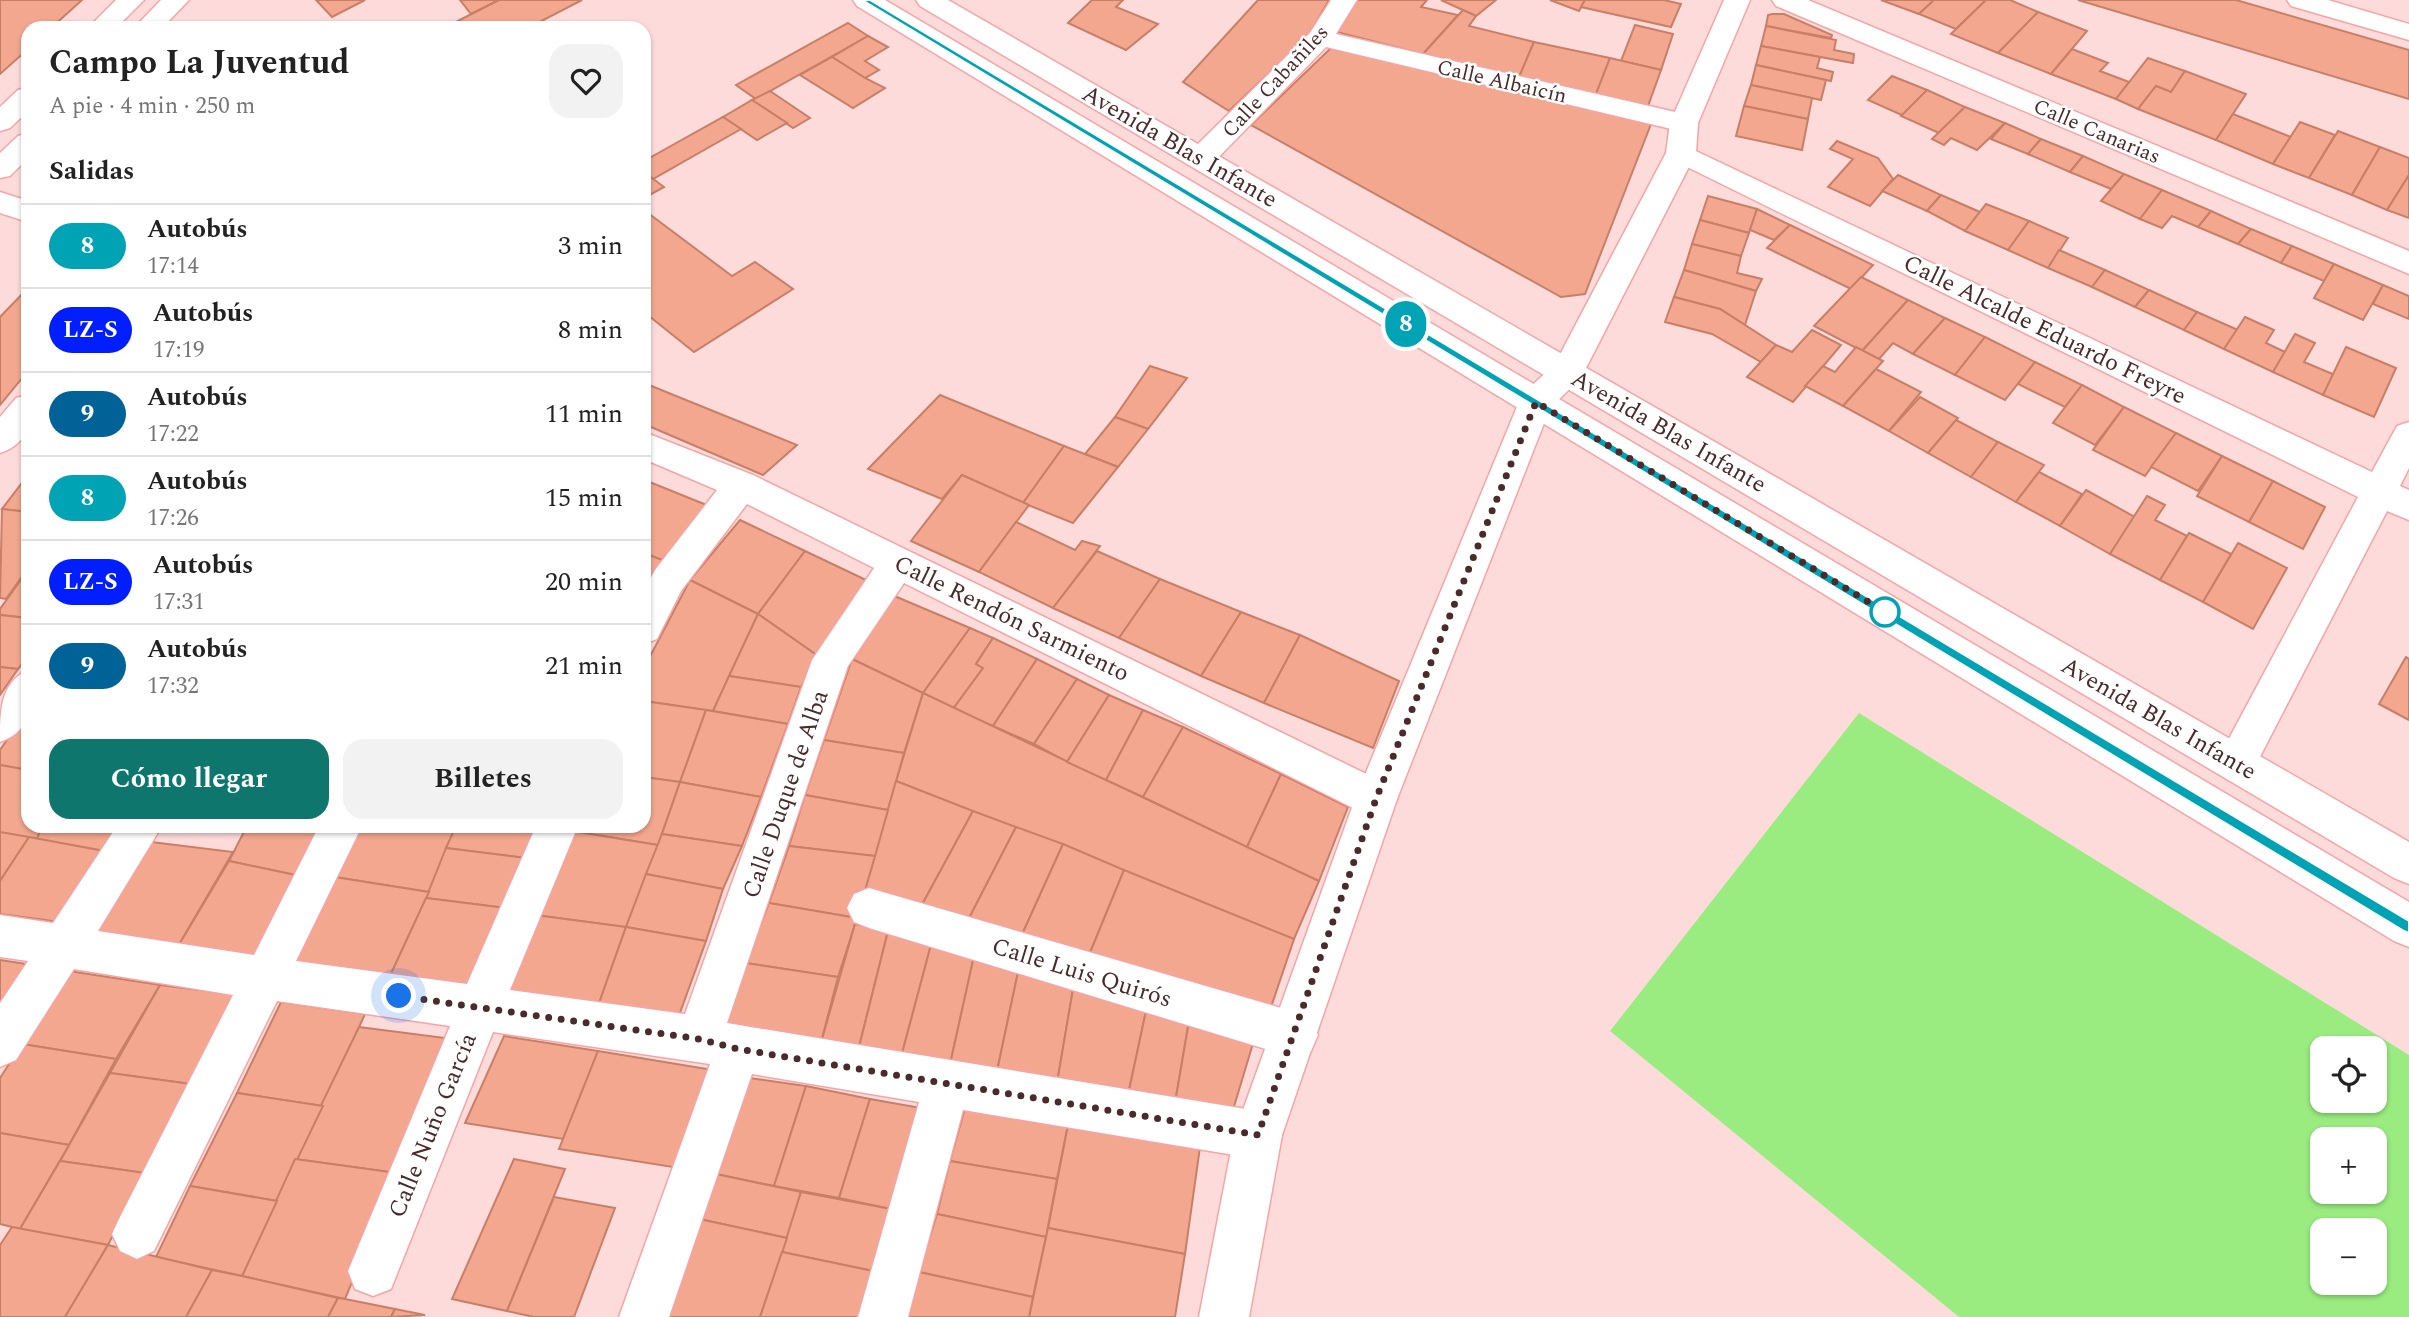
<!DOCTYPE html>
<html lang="es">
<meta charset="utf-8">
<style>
body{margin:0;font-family:Spectral,serif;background:#f2f2f2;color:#222;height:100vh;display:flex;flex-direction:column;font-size:26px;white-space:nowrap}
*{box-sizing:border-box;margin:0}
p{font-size:23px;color:#767676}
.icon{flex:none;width:38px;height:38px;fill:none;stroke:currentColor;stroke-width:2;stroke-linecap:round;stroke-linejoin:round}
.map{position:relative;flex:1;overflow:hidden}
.drawer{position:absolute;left:21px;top:21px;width:630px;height:812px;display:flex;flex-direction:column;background:#fff;border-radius:21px;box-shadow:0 2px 5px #0004}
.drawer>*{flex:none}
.badge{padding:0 14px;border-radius:23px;font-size:24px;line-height:46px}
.fabs{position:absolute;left:2310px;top:1036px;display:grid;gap:14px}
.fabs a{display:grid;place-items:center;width:77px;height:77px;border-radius:14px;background:#fff;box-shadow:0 2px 5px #0004;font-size:35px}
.you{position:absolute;width:35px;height:35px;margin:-18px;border:5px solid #fff;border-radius:50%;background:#1a73e8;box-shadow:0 0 0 10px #1a73e833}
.map>.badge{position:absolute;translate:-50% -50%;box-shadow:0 0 0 4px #fff}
h2{padding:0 28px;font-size:26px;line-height:63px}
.round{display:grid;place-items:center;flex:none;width:74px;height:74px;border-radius:21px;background:#f2f2f2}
.head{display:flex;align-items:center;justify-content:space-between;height:119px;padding:0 28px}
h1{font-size:33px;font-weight:700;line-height:52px}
.cta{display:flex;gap:14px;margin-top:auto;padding:14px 28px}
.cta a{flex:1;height:80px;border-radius:21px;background:#0f766e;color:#fff;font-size:28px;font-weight:700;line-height:80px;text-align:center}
.cta a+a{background:#f2f2f2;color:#222}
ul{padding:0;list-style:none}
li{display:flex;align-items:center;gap:21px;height:84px;padding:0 28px;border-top:2px solid #e0e0e0}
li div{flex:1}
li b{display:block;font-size:26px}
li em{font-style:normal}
li .badge{min-width:77px;font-weight:700;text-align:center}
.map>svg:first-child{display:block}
.green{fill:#9aec81;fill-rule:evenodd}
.building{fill:#f4a78f;stroke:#c87f67;stroke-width:2}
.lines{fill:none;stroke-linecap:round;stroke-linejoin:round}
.street-casing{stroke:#f6a4a5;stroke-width:3}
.secondary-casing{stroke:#f6a4a5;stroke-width:3}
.primary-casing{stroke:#f6a4a5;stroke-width:3}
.street{fill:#fff;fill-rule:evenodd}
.secondary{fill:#fff;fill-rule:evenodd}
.primary{fill:#fff;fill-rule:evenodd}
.line{fill:#00a3b4;stroke:#fff;stroke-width:2}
.walk{stroke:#4a2a2a;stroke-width:7;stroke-dasharray:0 12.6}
.stop-dot{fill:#fff;stroke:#00a3b4;stroke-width:3.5}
.labels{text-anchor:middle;stroke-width:5;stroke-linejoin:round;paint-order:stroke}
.far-street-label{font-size:21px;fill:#4a2a2a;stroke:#fff}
.street-label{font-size:24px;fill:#4a2a2a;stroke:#fff}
</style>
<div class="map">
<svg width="2409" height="1317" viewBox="0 0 2409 1317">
<rect width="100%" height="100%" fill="#fedbdb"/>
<!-- green -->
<path class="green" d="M1859,713L2409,1055V1317H1959L1610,1031ZM2322,1048H2375V1101H2322ZM2322,1139H2375V1192H2322ZM2322,1230H2375V1283H2322Z"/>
<!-- building -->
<g class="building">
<polygon points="0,0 82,0 51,28 28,28 28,49 0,74"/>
<polygon points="316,0 365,0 332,17"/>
<polygon points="460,0 499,0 471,14"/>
<polygon points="499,0 582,0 528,28 444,28"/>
<polygon points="1092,0 1123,0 1116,7 1158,24 1126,50 1068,23"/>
<polygon points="1258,0 1329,0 1309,35 1229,111 1183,82"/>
<polygon points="1353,0 1427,0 1421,7 1458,15 1423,54 1333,31"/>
<polygon points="1441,0 1496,0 1476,16"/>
<polygon points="1550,0 1585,0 1579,11"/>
<polygon points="1585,0 1664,0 1681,4 1671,27 1581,7"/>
<polygon points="1881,0 1934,0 1919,14"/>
<polygon points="1934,0 1986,0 1956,29 1919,14"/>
<polygon points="1986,0 2010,0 2038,12 1998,53 1951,34"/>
<polygon points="2078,0 2236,0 2409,50 2409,99"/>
<polygon points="1463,10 1476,16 1469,26 1534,42 1519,77 1423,54"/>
<polygon points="2038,12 2087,31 2051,74 1998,53"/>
<polygon points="1772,14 1784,14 1832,35 1831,38 1766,26 1768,15"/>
<polygon points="848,23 868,36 756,99 736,85"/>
<polygon points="1635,25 1673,34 1661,70 1621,61"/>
<polygon points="1766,26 1836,40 1834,50 1854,54 1853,63 1761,46"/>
<polygon points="868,36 888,47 865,61 879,70 865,78 832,57"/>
<polygon points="1534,42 1610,58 1596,94 1519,77"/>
<polygon points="1333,46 1651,124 1585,294 1561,297 1251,125"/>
<polygon points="1761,46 1820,57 1817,68 1833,72 1831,81 1756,65"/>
<polygon points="2072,49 2108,63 2100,71 2129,82 2116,99 2051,74"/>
<polygon points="832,57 865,78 885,88 853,108 800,75"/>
<polygon points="1610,58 1661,70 1648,106 1596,94"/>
<polygon points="2148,58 2185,71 2171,92 2156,86 2138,109 2116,99"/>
<polygon points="1756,65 1826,80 1821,100 1751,85"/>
<polygon points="2185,71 2246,94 2216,140 2138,109 2156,86 2171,92"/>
<polygon points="1892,76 1927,90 1904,116 1868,100"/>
<polygon points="1751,85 1812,98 1808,119 1744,106"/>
<polygon points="1927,90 1965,107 1939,133 1901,116"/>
<polygon points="770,91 810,118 793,128 752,100"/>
<polygon points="752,100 787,123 757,140 723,117"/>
<polygon points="1744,106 1808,119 1802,150 1736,136"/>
<polygon points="1965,107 2005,123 1977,150 1951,138 1944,145 1932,139"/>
<polygon points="2233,114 2291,137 2273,164 2216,140"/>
<polygon points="723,117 741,129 653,179 644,172 644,161"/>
<polygon points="2300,122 2335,135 2309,178 2273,164"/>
<polygon points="2005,123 2041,139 2028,154 1991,139"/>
<polygon points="2338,131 2380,147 2352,195 2309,178"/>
<polygon points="2041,139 2083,156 2070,172 2028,154"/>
<polygon points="1837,141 1878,158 1893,179 1870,206 1828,187 1853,159 1830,149"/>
<polygon points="2380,147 2409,158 2409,175 2387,210 2352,195"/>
<polygon points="2083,156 2124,174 2111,189 2070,172"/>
<polygon points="644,172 664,187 644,198"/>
<polygon points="2124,174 2162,190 2140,219 2101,201"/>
<polygon points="1898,175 1941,195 1927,211 1882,191"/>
<polygon points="2409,175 2409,218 2387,210"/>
<polygon points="2162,190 2211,211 2198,227 2172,216 2162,228 2140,219"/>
<polygon points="1941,195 1980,212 1965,231 1927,211"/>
<polygon points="1708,196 1757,209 1749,233 1700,220"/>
<polygon points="1986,204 2029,221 2008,250 1965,231"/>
<polygon points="1757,209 1790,225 1774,240 1750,230"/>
<polygon points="644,210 732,276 755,262 793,289 694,352 644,312"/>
<polygon points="2211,211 2251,229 2238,244 2198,227"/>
<polygon points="1700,220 1749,233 1741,256 1692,244"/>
<polygon points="2029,221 2068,238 2048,268 2008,250"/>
<polygon points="1790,225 1873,265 1851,289 1767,248"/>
<polygon points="2251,229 2292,246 2281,263 2238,244"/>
<polygon points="1692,244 1741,256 1737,273 1762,279 1756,291 1684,270"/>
<polygon points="2292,246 2334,264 2324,281 2281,263"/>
<polygon points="2059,250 2105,270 2092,287 2048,268"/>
<polygon points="2334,264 2383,285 2363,320 2314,298"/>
<polygon points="1684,270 1756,291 1745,325 1720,309 1674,297"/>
<polygon points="2105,270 2149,290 2135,307 2092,287"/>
<polygon points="1861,277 1908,300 1862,351 1814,326"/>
<polygon points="2383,285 2409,296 2409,319 2373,304"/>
<polygon points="28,288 28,371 0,405 0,317"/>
<polygon points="2149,290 2197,312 2184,330 2135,307"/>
<polygon points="1674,297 1720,309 1776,345 1761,362 1712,334 1665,322"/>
<polygon points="1908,300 1945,318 1913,354 1893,343 1879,359 1862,351"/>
<polygon points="2197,312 2238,330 2224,349 2184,330"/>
<polygon points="2245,317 2274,330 2266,343 2287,353 2273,372 2224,349"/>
<polygon points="1945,318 1985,337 1955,375 1913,354"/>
<polygon points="1812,330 1841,345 1793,402 1747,377 1776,345 1792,352"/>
<polygon points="2295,334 2315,343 2304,362 2335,375 2323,395 2273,372"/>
<polygon points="1985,337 2035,362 2005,400 1955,375"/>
<polygon points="1856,347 1883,361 1843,406 1805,386 1823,366 1835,372"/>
<polygon points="2346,347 2396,368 2374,417 2323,395"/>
<polygon points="2035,362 2082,385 2065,407 2018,384"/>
<polygon points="1150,366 1187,378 1148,429 1115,417"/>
<polygon points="1876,369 1921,392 1889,431 1843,406"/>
<polygon points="644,383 797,445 763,475 644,424"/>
<polygon points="2082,385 2124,407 2095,445 2053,423"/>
<polygon points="940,395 1064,446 1023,503 962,475 942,499 868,469"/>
<polygon points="1920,397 1958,418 1928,453 1889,431"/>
<polygon points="2124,407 2176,433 2145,476 2093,450"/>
<polygon points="1115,417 1148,429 1118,467 1085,454"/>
<polygon points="1956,420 1998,442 1971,477 1928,453"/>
<polygon points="2176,433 2222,456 2198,491 2151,467"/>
<polygon points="1998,442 2044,465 2016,502 1971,477"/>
<polygon points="1064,446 1118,467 1073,523 1023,503"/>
<polygon points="2222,456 2273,481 2249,522 2197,496"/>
<polygon points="2039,472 2082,494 2060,526 2016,502"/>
<polygon points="28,475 28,512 2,509"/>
<polygon points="962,475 1029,505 979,572 911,541"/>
<polygon points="647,481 709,506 662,560 644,553 644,484"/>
<polygon points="2273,481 2325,507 2303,549 2249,522"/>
<polygon points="2086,490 2135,517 2110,554 2060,526"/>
<polygon points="2147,496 2165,505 2155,520 2187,536 2160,580 2110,554"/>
<polygon points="2,509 28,512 28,568 6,599 0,598"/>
<polygon points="740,520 805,551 758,614 690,580"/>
<polygon points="1016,522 1075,550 1082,541 1100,546 1053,608 979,572"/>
<polygon points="2189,533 2231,554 2203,602 2160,580"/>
<polygon points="2238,543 2287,568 2253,629 2203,602"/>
<polygon points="805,551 866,580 818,656 758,614"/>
<polygon points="1097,551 1160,579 1119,638 1053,608"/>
<polygon points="644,553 662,560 644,599"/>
<polygon points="28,570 28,618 0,615 0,609"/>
<polygon points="1160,579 1241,612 1201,676 1119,638"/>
<polygon points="690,580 758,614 713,711 644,701 644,668"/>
<polygon points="892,595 970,628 923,693 852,659"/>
<polygon points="1241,612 1300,635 1264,703 1201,676"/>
<polygon points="758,614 818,656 801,687 729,676"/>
<polygon points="0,615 28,618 28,657 18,669 0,667"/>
<polygon points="970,628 993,638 976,664 983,668 953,709 923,693"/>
<polygon points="1300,635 1399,681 1373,748 1264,703"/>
<polygon points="993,638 1037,659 993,726 953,709 983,668 976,664"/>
<polygon points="2406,657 2409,659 2409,720 2379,704"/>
<polygon points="852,659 923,693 904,753 824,740"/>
<polygon points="1037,659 1077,679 1034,744 993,726"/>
<polygon points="0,667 18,669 0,695"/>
<polygon points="729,676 801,687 788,724 713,711"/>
<polygon points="1077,679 1109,695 1067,762 1034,744"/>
<polygon points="923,693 1319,881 1294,939 896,781"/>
<polygon points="1109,695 1143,710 1106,780 1067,762"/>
<polygon points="644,701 706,710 680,782 644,777"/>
<polygon points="28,710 28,770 0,765 0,750"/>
<polygon points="706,710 788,724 761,797 680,782"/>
<polygon points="1143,710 1183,727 1143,797 1106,780"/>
<polygon points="1183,727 1281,774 1247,847 1143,797"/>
<polygon points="824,740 904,753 888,810 805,795"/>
<polygon points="0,765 28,770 28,826 42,826 37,839 0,833"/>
<polygon points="1281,774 1348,807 1319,881 1247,847"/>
<polygon points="644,777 680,782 658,845 572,831 574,826 644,826"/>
<polygon points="896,781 973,811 918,912 863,897"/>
<polygon points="680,782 761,797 742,846 662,834"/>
<polygon points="805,795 888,810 875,856 789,846"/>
<polygon points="973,811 1016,827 965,926 918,912"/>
<polygon points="42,826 123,826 104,851 37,839"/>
<polygon points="247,826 324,826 300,876 229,861"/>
<polygon points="346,826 456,826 429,892 322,875"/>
<polygon points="456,826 540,826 526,858 446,848"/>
<polygon points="1016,827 1063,844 1020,939 965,926"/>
<polygon points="572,831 658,845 626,927 535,915"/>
<polygon points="0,832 29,837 0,881"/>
<polygon points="662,834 742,846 723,889 646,874"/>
<polygon points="29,837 104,851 60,922 0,914 0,881"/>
<polygon points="143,841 233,852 177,948 85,934"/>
<polygon points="1063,844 1124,870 1087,960 1020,939"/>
<polygon points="789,846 875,856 857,918 769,903"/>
<polygon points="446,848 526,858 506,908 426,898"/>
<polygon points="229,861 300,876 260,959 177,948"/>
<polygon points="1124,870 1294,939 1269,1013 1087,960"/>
<polygon points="646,874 723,889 706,941 626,927"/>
<polygon points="322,875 429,892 390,976 277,962"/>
<polygon points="426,898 506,908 474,988 390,976"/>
<polygon points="769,903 857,918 838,977 746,963"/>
<polygon points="535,915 626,927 598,1006 504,991"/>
<polygon points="855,924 888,931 858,1051 820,1046"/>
<polygon points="626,927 706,941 677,1021 598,1006"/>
<polygon points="888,931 932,941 900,1061 858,1051"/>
<polygon points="932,941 974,956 949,1069 900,1061"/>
<polygon points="974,956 1018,972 996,1076 949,1069"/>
<polygon points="0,960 33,965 0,1014"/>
<polygon points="746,963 838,977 820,1046 721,1029"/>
<polygon points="69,971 160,985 116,1059 22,1044"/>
<polygon points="1018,972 1073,989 1057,1083 996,1076"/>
<polygon points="160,985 239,995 191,1084 110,1073"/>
<polygon points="1073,989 1146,1011 1128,1095 1057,1083"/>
<polygon points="281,1002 365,1014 323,1106 237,1093"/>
<polygon points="1146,1011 1189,1021 1175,1103 1128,1095"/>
<polygon points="1189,1021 1254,1040 1233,1110 1175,1103"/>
<polygon points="359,1027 453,1039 397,1173 295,1159"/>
<polygon points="504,1036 598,1051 563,1139 465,1123"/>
<polygon points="22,1044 116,1059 69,1145 0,1133 0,1078"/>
<polygon points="598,1051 713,1070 679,1168 559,1149"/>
<polygon points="110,1073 191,1084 145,1173 60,1161"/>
<polygon points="749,1078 806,1086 774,1186 716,1174"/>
<polygon points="806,1086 870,1099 839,1198 774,1186"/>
<polygon points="237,1093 323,1106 277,1201 190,1186"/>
<polygon points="870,1099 921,1108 891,1209 839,1198"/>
<polygon points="965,1108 1068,1125 1057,1179 950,1161"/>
<polygon points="1068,1125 1200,1147 1185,1254 1048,1228"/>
<polygon points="0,1133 69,1145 20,1229 0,1224"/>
<polygon points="295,1159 397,1173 345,1299 242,1276"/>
<polygon points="514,1159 565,1169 507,1311 452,1299"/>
<polygon points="60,1161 145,1173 108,1245 20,1229"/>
<polygon points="950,1161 1057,1179 1046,1237 937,1214"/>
<polygon points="716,1174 801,1192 787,1238 699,1219"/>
<polygon points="190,1186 277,1201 242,1276 156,1257"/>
<polygon points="801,1192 891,1209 873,1271 782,1252"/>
<polygon points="554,1197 615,1208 574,1317 534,1317 507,1311"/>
<polygon points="937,1214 1046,1237 1033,1297 919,1272"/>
<polygon points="699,1219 787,1238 760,1317 663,1317"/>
<polygon points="12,1227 108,1245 65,1317 0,1317 0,1245"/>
<polygon points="1048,1228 1185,1254 1175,1317 1029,1317"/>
<polygon points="108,1245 212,1270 186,1317 65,1317"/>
<polygon points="782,1252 873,1271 859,1317 760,1317"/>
<polygon points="212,1270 242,1276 338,1298 328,1317 186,1317"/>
<polygon points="919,1272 1033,1297 1029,1317 905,1317"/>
<polygon points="338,1298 345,1299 395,1309 391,1317 328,1317"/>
<polygon points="395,1309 425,1315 391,1317"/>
</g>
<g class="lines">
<defs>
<g id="street">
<polygon points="1331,0 1357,0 1336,34 1684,114 1694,117 1698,123 1694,129 1684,132 1326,47 1211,165 1201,167 1191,165 1186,158 1191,151 1310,33"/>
<polygon points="1772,0 1808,0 2409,251 2409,274 1776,6"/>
<polygon points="1681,144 2372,472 2397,426 2409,422 2409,468 2400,486 2409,490 2409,520 2387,511 2250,776 2236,781 2222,776 2216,763 2358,497 1671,159 1666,153 1671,147"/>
<polygon points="0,192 28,201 28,222 0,213"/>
<path d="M28,395C28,422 31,443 0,453V417L16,398Z"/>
<polygon points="644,432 753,475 1391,786 1397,799 1391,812 1376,817 1361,812 904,583 848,666 727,1023 1258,1111 1275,1118 1282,1135 1275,1152 1258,1159 963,1110 908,1317 858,1317 919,1102 752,1074 669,1317 619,1317 710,1064 493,1032 391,1289 373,1296 355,1289 348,1271 450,1026 277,1001 154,1251 137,1259 120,1251 112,1234 120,1217 233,995 74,969 16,1060 0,1067 0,1003 28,961 0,957 0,915 53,923 117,826 162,826 98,931 254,955 319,826 362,826 296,961 467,984 536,826 578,826 510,990 685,1014 812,660 874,568 747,504 681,591 657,639 644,644 644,591 655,570 717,490 644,459"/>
<path d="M28,670C28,702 35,730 0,742C0,711 0,683 28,670Z"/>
<polygon points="869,888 1295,1012 1311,1019 1318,1035 1311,1051 1295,1058 869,928 854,922 847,908 854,894"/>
</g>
<g id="secondary">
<polygon points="116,0 144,0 116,28 88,28"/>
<polygon points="161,0 189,0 162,28 134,28"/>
<polygon points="1724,0 1750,0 1698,123 1696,153 1584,372 1579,380 1550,408 1397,799 1282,1135 1249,1317 1199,1317 1234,1135 1355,799 1519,402 1524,393 1555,364 1666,153 1670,123"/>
<polygon points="2287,0 2328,0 2409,24 2409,40 2291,6"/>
<polygon points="28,87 28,111 10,128 0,131 0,107 18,90"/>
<polygon points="28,133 28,158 10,176 0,178 0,153 18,136"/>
</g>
<g id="primary">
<polygon points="853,0 885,0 2409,902 2409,947 2394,941 857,6"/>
<polygon points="916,0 948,0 2409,842 2409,884 2394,878 920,6"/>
</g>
</defs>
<!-- street casing -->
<use href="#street" class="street-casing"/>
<!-- secondary casing -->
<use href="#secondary" class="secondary-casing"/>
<!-- primary casing -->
<use href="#primary" class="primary-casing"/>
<!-- street -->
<use href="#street" class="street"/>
<!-- secondary -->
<use href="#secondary" class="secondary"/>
<!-- primary -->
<use href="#primary" class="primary"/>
</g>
<!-- line -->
<polygon class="line" points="862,0 870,0 2409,921 2409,933 2404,931"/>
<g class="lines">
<!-- walk -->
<polyline class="walk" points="399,996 699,1039 738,1049 1258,1135 1376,799 1536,402 1890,615 1885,612"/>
</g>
<!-- markers -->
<circle class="stop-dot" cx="1885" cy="612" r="14"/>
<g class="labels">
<!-- far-street labels -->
<g class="far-street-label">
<text transform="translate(1275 81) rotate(-47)" y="7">Calle Cabañiles</text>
<text transform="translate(1502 81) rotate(13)" y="7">Calle Albaicín</text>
<text transform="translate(2097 131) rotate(23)" y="7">Calle Canarias</text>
</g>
<!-- street labels -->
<g class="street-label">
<text transform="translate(1180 146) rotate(30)" y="8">Avenida Blas Infante</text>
<text transform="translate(2045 329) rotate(26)" y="8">Calle Alcalde Eduardo Freyre</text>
<text transform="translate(1669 431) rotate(30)" y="8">Avenida Blas Infante</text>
<text transform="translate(1012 618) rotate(26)" y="8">Calle Rendón Sarmiento</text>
<text transform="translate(2159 718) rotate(30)" y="8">Avenida Blas Infante</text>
<text transform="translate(785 794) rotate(-71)" y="8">Calle Duque de Alba</text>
<text transform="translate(1082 972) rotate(17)" y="8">Calle Luis Quirós</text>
<text transform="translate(432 1125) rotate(-68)" y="8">Calle Nuño García</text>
</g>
</g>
</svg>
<div class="fabs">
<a><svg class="icon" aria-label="locate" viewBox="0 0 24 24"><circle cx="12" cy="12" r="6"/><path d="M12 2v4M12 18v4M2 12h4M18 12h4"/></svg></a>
<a>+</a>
<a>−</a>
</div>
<div class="you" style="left:399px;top:996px"></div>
<b class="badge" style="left:1406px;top:324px;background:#00a3b4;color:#fff">8</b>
<section class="drawer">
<div class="head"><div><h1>Campo La Juventud</h1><p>A pie · 4 min · 250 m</p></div><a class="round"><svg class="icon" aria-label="heart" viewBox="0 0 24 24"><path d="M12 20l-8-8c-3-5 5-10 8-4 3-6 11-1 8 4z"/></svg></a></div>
<h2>Salidas</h2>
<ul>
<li><span class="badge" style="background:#00a3b4;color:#fff">8</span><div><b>Autobús</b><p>17:14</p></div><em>3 min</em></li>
<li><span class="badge" style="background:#001eff;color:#fff">LZ-S</span><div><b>Autobús</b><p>17:19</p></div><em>8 min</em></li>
<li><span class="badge" style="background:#006297;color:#fff">9</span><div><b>Autobús</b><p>17:22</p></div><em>11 min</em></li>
<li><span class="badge" style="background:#00a3b4;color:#fff">8</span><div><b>Autobús</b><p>17:26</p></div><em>15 min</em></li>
<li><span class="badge" style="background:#001eff;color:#fff">LZ-S</span><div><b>Autobús</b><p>17:31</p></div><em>20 min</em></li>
<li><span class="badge" style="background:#006297;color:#fff">9</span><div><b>Autobús</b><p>17:32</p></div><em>21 min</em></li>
</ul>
<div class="cta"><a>Cómo llegar</a><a>Billetes</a></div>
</section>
</div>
